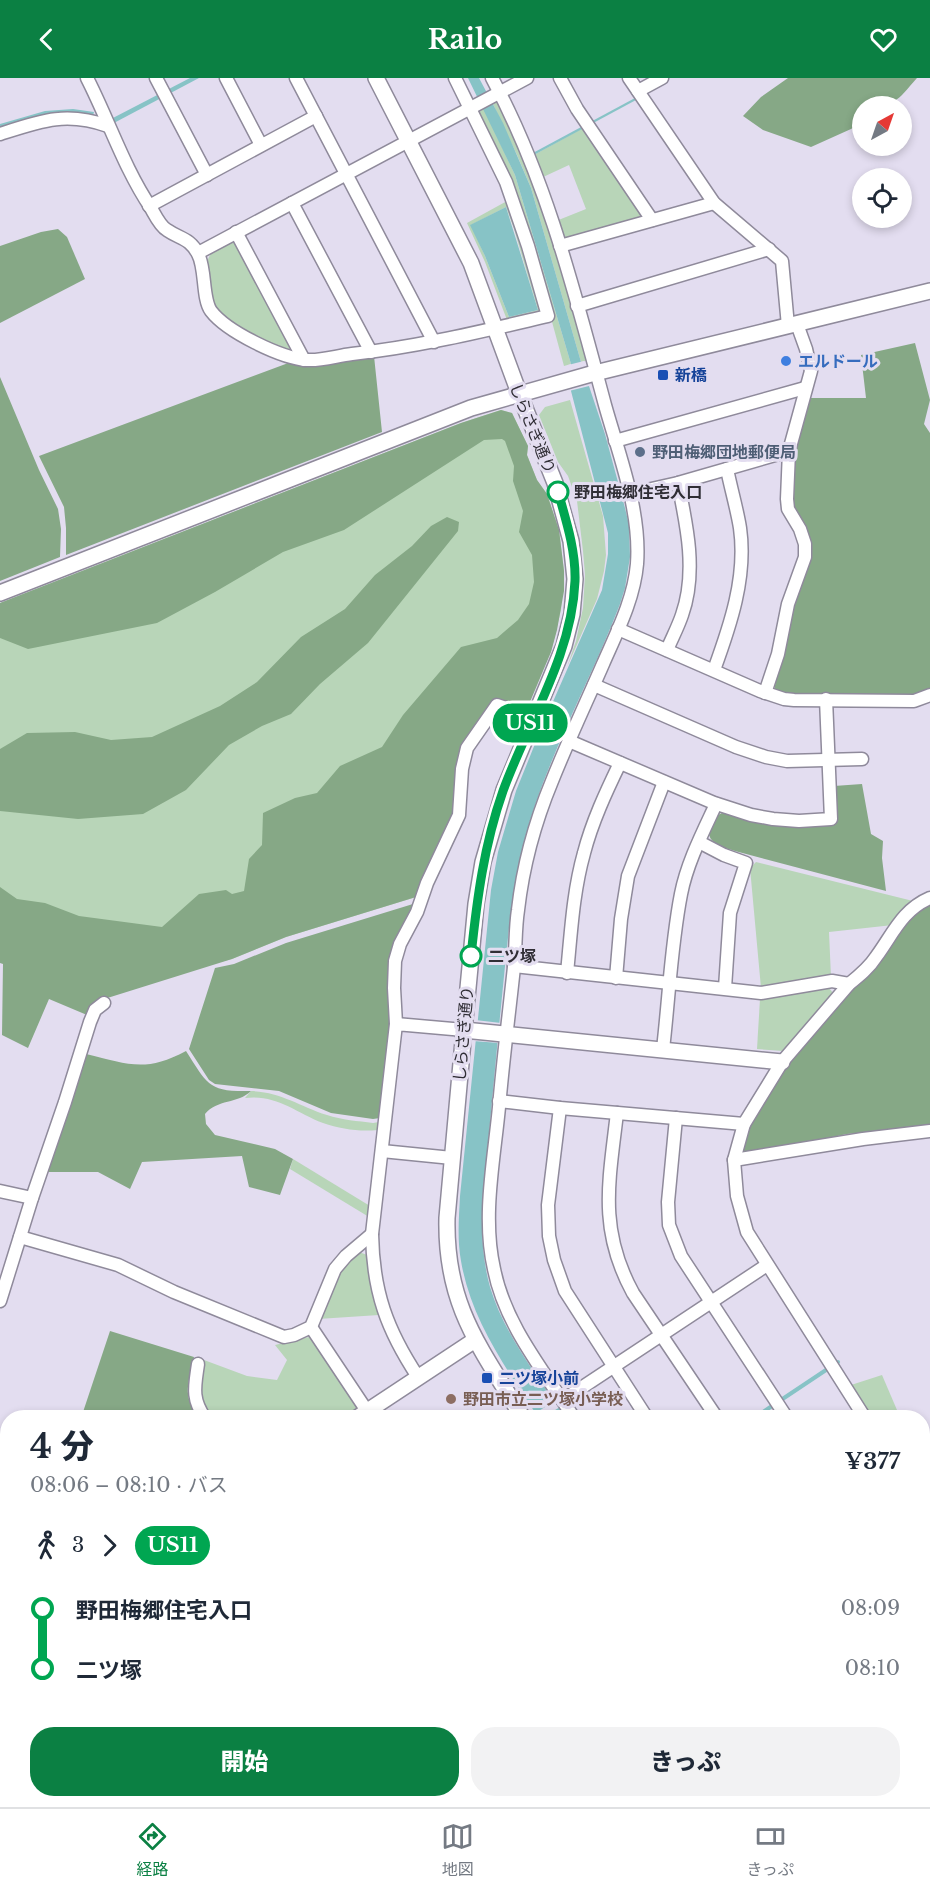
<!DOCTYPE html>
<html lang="ja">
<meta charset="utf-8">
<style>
body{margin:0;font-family:"Libre Baskerville","Noto Sans JP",serif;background:#f2f2f3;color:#1f2937;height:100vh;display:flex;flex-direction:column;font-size:22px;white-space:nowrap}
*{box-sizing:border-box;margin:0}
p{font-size:20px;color:#747a83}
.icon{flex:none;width:33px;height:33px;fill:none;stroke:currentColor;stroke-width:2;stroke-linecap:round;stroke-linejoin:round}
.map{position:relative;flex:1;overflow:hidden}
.sheet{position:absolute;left:0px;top:1332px;width:930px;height:398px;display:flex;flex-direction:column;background:#fff;border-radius:24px 24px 0 0;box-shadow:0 3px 9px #0003}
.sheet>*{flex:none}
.badge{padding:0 12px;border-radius:20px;font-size:21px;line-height:39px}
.needle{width:39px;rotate:40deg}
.tools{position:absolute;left:852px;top:18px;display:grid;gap:12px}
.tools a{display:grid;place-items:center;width:60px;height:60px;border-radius:50%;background:#fff;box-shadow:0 3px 9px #0003;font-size:30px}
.map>.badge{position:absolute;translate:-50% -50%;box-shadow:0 0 0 3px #fff}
.legs{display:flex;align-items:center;gap:9px;height:66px;padding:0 30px;font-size:20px}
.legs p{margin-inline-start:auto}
.head{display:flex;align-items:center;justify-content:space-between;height:102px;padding:0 30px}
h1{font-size:33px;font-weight:800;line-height:45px}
.primary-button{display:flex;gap:12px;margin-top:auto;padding:12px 30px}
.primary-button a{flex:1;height:69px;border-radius:24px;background:#0b8043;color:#fff;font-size:24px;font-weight:800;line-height:69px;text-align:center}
.primary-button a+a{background:#f2f2f3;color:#1f2937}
ul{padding:0 30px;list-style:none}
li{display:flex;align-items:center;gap:21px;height:60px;font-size:22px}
li i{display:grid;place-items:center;width:9px;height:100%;margin:0 8px;background:currentColor}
li i::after{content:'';width:15px;height:15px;margin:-8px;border:4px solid;border-radius:50%;background:#fff}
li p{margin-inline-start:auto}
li:first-child i{background:linear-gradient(#0000 50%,currentColor 0)}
li:last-child i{background:linear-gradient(currentColor 50%,#0000 0)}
header{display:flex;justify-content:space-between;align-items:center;height:78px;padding:0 30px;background:#0b8043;color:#fff;font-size:27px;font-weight:800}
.tabs{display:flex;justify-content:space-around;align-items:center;height:84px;border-top:2px solid #e0e1e3;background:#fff;font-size:16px;color:#747a83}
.tabs a{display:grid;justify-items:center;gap:3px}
.tabs .selected{color:#0b8043}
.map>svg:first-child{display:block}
.green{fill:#b8d5b8;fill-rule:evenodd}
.forest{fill:#86a886}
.water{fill:#87c3c6}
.pier{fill:#e3ddf0}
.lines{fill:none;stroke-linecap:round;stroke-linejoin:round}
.stream{stroke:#87c3c6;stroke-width:4}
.minor-casing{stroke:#8f8a9b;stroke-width:15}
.tertiary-casing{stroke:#8f8a9b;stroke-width:18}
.minor{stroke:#fff;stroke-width:12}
.tertiary{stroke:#fff;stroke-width:15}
.line-1-casing{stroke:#fff;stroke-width:14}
.line-1{stroke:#00a651;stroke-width:9}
.shop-dot{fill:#3f7fe0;stroke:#e3ddf0;stroke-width:2}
.transit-dot{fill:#1a4fb4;stroke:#e3ddf0;stroke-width:2}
.service-dot{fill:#5c6f8a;stroke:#e3ddf0;stroke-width:2}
.stop-1-dot{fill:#fff;stroke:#00a651;stroke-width:3}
.education-dot{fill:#8d6e63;stroke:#e3ddf0;stroke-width:2}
.labels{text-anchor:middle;stroke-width:6;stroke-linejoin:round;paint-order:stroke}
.shop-label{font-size:16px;font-weight:bold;fill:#366cbe;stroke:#e3ddf0;text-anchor:start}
.transit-label{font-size:16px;font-weight:bold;fill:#164399;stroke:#e3ddf0;text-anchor:start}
.street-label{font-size:16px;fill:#302e35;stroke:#e3ddf0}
.service-label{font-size:16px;font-weight:bold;fill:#4e5e75;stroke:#e3ddf0;text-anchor:start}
.stop-label{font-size:16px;font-weight:bold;fill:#302e35;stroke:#e3ddf0;text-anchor:start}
.education-label{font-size:16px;font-weight:bold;fill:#785e54;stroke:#e3ddf0;text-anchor:start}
</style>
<header><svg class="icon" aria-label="back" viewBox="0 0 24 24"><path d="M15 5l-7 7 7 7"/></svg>Railo<svg class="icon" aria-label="heart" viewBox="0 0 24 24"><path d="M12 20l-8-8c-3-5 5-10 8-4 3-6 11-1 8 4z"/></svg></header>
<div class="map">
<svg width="930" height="1729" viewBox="0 0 930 1729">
<rect width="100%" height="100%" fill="#e3ddf0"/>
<!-- green -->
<g class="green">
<polygon points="499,22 526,84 549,146 589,282 581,284 531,110 517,77 493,26"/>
<polygon points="484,31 515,97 571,286 564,288 532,170 477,34"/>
<polygon points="583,50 642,136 641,141 565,161 560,158 556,143 586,131 569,87 541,100 532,78"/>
<path d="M507,123L541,233L537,236L507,242L485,184L467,145ZM506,129L514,151L538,232L509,239L485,178L471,147Z"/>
<path d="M231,163L237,164L293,271L292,273L285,272C267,264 222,246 215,228C212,220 211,210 209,201C203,177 211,173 231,163Z"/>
<polygon points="570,322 603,438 606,477 604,493 597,521 567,589 576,563 583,530 585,497 583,473 577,423 568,398 558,384 539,337 545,329"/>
<polygon points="501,332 512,335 528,368 527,377 537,402 547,416 559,452 564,493 561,532 551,574 522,630 513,625 497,621 466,660 461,669 416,819 286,859 232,881 216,885 0,859 0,525 461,345"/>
<polygon points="756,784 913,823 893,847 829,854 831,899 761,910 750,790"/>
<polygon points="829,910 834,916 783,973 757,971 760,921"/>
<path d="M251,1013C281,1014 299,1028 327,1037C342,1042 358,1043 373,1045L379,1044L378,1052C359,1054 341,1051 323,1045C295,1034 276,1016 245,1020Z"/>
<polygon points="293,1081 370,1128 369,1139 290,1091"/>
<polygon points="359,1174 367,1177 370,1201 379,1237 318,1241 339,1195"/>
<polygon points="309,1259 312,1261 357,1328 356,1334 347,1339 212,1339 199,1322 198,1317 204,1282 247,1298 277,1302 287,1282 275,1267"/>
<polygon points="882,1297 900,1339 871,1339 851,1307"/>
<polygon points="1,1358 7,1359 7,1436 0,1434"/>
<polygon points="930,1680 930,1729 854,1729 865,1722 922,1722 923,1685"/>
</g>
<!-- forest -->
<g class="forest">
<path d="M788,0H917C896,24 896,28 862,28V44L851,51L811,69L763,52L743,38L761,19Z"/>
<polygon points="58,151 67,159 85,201 0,245 0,168 41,154"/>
<polygon points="915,265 930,322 924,346 930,355 930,611 923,618 867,618 835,616 790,617 774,612 790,540 803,496 795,433 791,421 794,379 808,320 866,320 861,277"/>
<polygon points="374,278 382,354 66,477 66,450 64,429 39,378 291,284 331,285"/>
<polygon points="0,299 39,392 58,431 61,451 60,479 0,503"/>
<polygon points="501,332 512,335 528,368 527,377 537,402 547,416 559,452 564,493 564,513 557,552 551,574 527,631 497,621 466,660 461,669 454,733 416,819 286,859 232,881 101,922 87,937 49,921 28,970 2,957 3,886 0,885 0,809 17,821 45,825 79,838 162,849 199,816 226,812 232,816 244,813 249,781 262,767 263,735 295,720 317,715 340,688 382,669 403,637 461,569 497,560 518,542 529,526 534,504 532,477 519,454 523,433 513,403 514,388 505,363 502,361 484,362 344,452 283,474 215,514 157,545 28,571 0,560 0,525 461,345"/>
<polygon points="447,439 459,444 458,453 368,565 320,606 291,636 262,648 229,667 186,712 143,736 78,741 0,733 0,671 27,655 75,654 111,662 152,659 220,628 257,604 301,559 345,531 375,497 412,468 431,448"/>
<path d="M862,706L871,756L883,763L882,780L886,813L735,773C725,770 712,767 709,757L718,737L722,735L766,746H835L834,708Z"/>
<path d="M930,822V1048L847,1056L740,1078C757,1003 817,955 864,898C876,884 883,866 896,853C906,842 919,832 930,822Z"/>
<polygon points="413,826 391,875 388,901 391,951 380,1040 373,1041 331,1035 279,1013 215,1006 209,1002 189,971 215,890 234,886 286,865"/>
<path d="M186,973C208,1007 208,1014 251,1013C238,1026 217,1021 205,1036L206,1046L215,1057L275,1071L293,1081L280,1117L249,1109L242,1078L142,1084L130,1111L98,1094H46L86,976C128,986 145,995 186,973Z"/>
<path d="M110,1253L194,1279C189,1305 181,1317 199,1339L81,1340Z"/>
<rect x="276" y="1722" width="89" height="7"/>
<polygon points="416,1722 456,1722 456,1729 410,1729"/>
<polygon points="594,1722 689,1722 689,1729 593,1729"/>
</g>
<!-- water -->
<g class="water">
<polygon points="190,0 199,0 112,46 111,41"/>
<path d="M468,0H479L503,45L531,110L581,284L605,356L625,430L629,447L630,479L625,510L620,526C590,605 545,682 524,764C517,792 513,821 509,850C502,915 496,980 490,1045C485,1100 475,1155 490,1209C504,1256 538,1299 565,1339H538C506,1290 471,1242 461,1183C457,1161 459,1139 460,1118L491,812L498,774L516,713L541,651L602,512L608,476V455L571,313V286L515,97Z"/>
<polygon points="635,20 636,22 532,78 531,76"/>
<polygon points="73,31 94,34 93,38 0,50 0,46 45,33"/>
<polygon points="506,129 538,232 509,239 485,178 470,147"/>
<polygon points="790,1722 817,1722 822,1729 795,1729"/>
</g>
<!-- pier -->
<g class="pier">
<polygon points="584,283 593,307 569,313 568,287"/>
<polygon points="542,647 566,657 563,664 539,655"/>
<polygon points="475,942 501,945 499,965 473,963"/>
<polygon points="556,1322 560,1329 544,1339 536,1339 534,1336"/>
</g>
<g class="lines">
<!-- stream -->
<g class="stream">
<polyline points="837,1285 838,1284"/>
<polyline points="781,1322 829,1290"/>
<polyline points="754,1340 772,1328"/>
</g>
<defs>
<g id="minor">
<path d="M87,0C109,43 124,90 151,130C155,137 160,148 167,152C180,161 190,160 198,176C206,190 202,221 211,233C227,254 281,280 307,282C322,283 336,278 352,276C418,269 483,253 548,238L528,168L506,104L455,0"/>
<polyline points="156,0 207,97"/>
<polyline points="226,0 261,67"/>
<polyline points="296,0 434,264"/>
<path d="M492,0C547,102 575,216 605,327C619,377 641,433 637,486C634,521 617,554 603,586C586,625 568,663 552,703C535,744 523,788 518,832C515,851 516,870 514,889C509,936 503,982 499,1029C494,1082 482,1139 494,1191C505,1247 544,1293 574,1340"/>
<polyline points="560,0 577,31 652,142"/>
<polyline points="629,0 714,125 782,183 788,248"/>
<polyline points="638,13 662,0"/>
<path d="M0,56C40,43 66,33 108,48"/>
<polyline points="292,125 371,274"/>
<polyline points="149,128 316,38"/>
<polyline points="236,154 304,282"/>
<polyline points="560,168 714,125"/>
<polyline points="198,175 527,0"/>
<polyline points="577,228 769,171"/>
<polyline points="615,363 805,310"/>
<polyline points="629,416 678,405 789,373"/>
<polyline points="618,551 760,613 784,621 794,622 914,623 930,617"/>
<path d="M667,572C672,560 678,549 682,537C697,495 687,448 678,405"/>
<path d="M714,592C730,548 747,499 740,450C737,431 731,411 727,391"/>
<polyline points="594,607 736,669 766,679 787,683 862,681"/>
<polyline points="765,615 778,576 788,526 805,479 805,466 800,451 788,431 787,421 789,373 811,293 806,271 797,246"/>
<polyline points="569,663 714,725 751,737 773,741 799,743 831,741 826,621"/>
<polyline points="699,764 724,777 746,785 730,835 725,910"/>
<polyline points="514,888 761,915 832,903 849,906"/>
<path d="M567,895C571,855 573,814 584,775C592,744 606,714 620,685"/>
<polyline points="616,900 621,841 628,798 664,704"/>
<polyline points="396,946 394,910 395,883 400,866 417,834 427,805 459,737 462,691 467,670 497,627 533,639"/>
<path d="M663,971C669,920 671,867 681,816C687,785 703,754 716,726"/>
<polyline points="499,1023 560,1030 744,1046"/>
<polyline points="560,1030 548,1127 549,1158 554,1182 565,1213 647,1340"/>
<path d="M617,1035C609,1104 598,1151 633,1215L717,1340"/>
<polyline points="676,1040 668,1124 669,1147 681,1178 787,1340"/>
<polyline points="382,1073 452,1080"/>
<polyline points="734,1082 863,1061 930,1053"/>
<polyline points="0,1113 32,1120"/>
<polyline points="20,1159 118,1187 174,1214 284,1259 294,1257 311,1249 335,1191 346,1178 372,1156"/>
<polyline points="0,1223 32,1120 65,1024 90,944 95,932 104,925"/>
<polyline points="311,1249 367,1333"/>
<path d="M198,1286C195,1308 191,1320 205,1340"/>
<path d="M418,1299C387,1252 373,1214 372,1156L396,946L464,952"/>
<polyline points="563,1322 767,1187"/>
<path d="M865,1340L747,1154L737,1118L734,1082L744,1046L782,984L849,906C859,898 869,890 876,879C893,856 902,832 930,820"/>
<polyline points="922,1418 930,1416"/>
<polyline points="922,1439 930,1450"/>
<polyline points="922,1547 930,1558"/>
<polyline points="0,1590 8,1591"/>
<polyline points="922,1597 930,1592"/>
<polyline points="244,1729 244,1722"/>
<polyline points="693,1729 693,1722"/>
</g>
<g id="tertiary">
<path d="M376,0L471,185L519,315L555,405L571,463L575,501L572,536L564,568L504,712L483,784L476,826L464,952L447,1140C445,1227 480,1269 523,1340"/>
<polyline points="0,515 471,330 591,296 930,213"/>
<polyline points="464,952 782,984"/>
<polyline points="357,1340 475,1262"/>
<polyline points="922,1672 930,1667"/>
<polyline points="776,1722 781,1729"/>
<polyline points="835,1729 846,1722"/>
</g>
</defs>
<!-- minor casing -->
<use href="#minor" class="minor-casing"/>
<!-- tertiary casing -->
<use href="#tertiary" class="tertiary-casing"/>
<!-- minor -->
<use href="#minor" class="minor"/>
<!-- tertiary -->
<use href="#tertiary" class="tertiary"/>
</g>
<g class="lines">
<defs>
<path id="line-1" d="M471,878C477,821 484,767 503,713C528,644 572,578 575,503C576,473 566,442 558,414"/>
</defs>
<!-- line-1 casing -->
<use href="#line-1" class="line-1-casing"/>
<!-- line-1 -->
<use href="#line-1" class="line-1"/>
</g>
<!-- markers -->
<circle class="shop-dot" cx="786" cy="283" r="6"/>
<g class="transit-dot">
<rect x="657" y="291" width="12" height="12" rx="3"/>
<rect x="481" y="1294" width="12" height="12" rx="3"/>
</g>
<circle class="service-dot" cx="640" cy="374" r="6"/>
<g class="stop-1-dot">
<circle cx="558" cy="414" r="10"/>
<circle cx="471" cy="878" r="10"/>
</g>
<circle class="education-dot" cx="451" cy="1321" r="6"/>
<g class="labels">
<!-- shop labels -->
<g class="shop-label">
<text x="798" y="289">エルドール</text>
</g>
<!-- transit labels -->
<g class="transit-label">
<text x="675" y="303">新橋</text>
<text x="499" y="1306">二ツ塚小前</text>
</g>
<!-- street labels -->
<g class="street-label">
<text transform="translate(533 350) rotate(68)" y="6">しらさぎ通り</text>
<text transform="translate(463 956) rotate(-85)" y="6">しらさぎ通り</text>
</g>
<!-- service labels -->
<g class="service-label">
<text x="652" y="380">野田梅郷団地郵便局</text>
</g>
<!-- stop labels -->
<g class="stop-label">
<text x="574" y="420">野田梅郷住宅入口</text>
<text x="488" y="884">二ツ塚</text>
</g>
<!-- education labels -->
<g class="education-label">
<text x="463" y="1327">野田市立二ツ塚小学校</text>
</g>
</g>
</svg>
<div class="tools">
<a><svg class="needle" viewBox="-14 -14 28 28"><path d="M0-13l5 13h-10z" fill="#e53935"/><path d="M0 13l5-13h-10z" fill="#747a83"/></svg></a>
<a><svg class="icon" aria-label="locate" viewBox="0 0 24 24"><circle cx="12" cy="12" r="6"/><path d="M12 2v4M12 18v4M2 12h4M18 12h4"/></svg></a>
</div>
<b class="badge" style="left:530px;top:645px;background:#00a651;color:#fff">US11</b>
<section class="sheet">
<div class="head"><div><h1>4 分</h1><p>08:06 – 08:10 · バス</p></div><b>¥377</b></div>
<div class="legs"><svg class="icon" aria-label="walk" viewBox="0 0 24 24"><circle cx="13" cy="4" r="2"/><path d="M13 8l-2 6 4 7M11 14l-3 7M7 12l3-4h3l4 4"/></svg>3<svg class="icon" aria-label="forward" viewBox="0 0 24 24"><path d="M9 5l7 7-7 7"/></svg><b class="badge" style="background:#00a651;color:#fff">US11</b></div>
<ul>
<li><i style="color:#00a651"></i><b>野田梅郷住宅入口</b><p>08:09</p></li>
<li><i style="color:#00a651"></i><b>二ツ塚</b><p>08:10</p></li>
</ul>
<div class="primary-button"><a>開始</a><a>きっぷ</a></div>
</section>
</div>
<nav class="tabs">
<a class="selected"><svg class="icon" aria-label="directions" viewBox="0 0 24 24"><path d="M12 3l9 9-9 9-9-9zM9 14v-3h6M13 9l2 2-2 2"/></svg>経路</a>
<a><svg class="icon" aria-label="map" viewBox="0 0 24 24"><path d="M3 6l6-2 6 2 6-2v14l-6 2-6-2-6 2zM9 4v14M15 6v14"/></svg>地図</a>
<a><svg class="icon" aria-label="tickets" viewBox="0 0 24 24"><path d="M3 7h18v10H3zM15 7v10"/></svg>きっぷ</a>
</nav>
